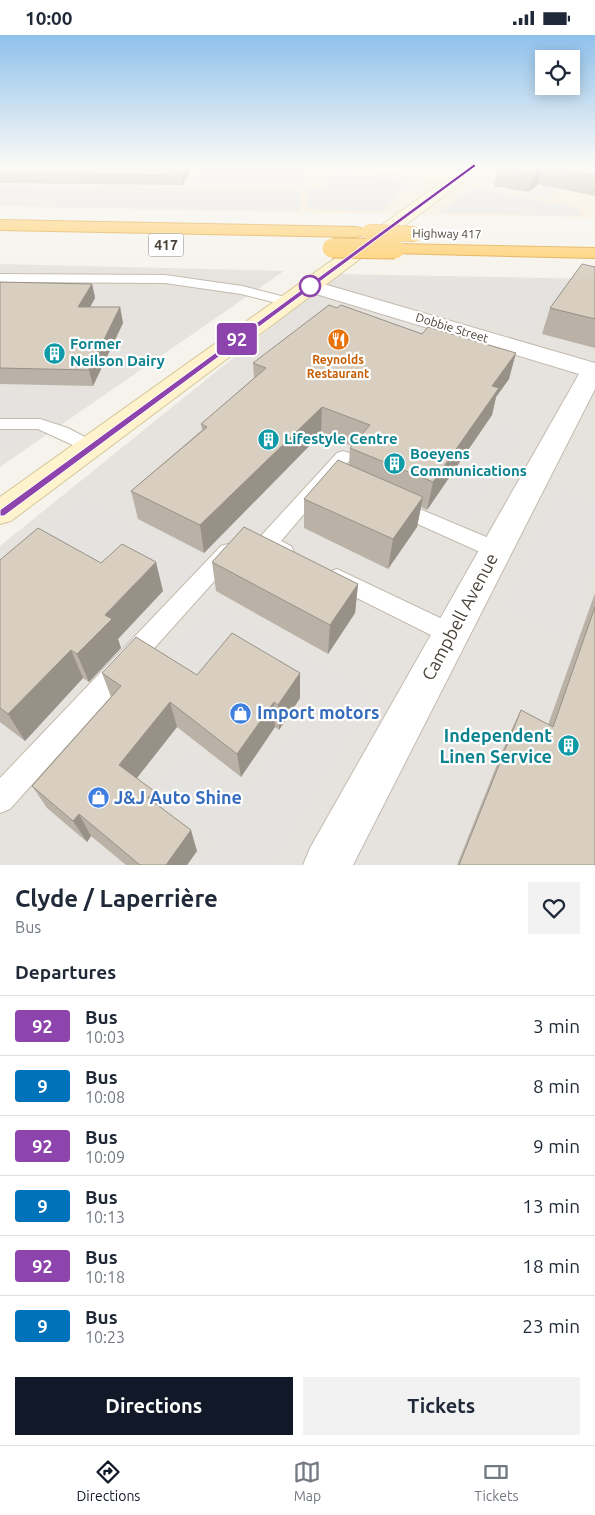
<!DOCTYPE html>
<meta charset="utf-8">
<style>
body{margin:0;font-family:Ubuntu,sans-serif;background:#f2f2f3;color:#1f2937;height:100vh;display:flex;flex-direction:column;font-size:19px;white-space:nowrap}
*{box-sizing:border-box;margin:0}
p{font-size:16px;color:#747a83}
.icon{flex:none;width:28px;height:28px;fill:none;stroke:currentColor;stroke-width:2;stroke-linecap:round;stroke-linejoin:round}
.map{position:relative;height:830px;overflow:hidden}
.sheet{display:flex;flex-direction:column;background:#fff;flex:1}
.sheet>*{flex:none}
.badge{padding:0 10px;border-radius:4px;font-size:18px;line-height:32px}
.buttons{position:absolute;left:535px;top:15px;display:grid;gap:10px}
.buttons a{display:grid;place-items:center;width:45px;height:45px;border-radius:0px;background:#fff;box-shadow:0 2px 12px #0003;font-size:25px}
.map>.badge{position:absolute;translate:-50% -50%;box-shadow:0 0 0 2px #fff}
h2{padding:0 15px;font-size:19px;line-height:45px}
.round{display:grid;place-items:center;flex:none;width:52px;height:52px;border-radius:0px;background:#f2f2f3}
.headline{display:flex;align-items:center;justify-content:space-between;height:85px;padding:0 15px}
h1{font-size:24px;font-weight:700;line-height:38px}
.primary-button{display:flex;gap:10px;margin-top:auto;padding:10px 15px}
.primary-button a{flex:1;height:58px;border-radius:0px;background:#111827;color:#fff;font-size:20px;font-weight:700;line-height:58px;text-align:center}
.primary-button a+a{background:#f2f2f3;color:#1f2937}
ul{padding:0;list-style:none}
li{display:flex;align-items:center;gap:15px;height:60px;padding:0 15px;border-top:1px solid #e0e1e3}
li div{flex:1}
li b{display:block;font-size:19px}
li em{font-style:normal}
li .badge{min-width:55px;font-weight:700;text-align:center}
.status{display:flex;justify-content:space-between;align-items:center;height:35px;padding:0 25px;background:#fff;direction:ltr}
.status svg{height:14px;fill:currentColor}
.tab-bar{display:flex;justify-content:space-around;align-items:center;height:70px;border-top:1px solid #e0e1e3;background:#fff;font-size:14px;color:#747a83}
.tab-bar a{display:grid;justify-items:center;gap:2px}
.tab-bar .selected{color:#111827}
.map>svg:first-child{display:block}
.commercial{fill:#f7ead8}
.industrial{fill:#e6e2dd}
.parking{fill:#e5e3e0}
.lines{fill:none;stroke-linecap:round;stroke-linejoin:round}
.lane-casing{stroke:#c2bbae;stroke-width:2}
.street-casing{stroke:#c2bbae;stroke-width:2}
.secondary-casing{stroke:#d6c79b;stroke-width:2}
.highway-casing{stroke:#e0a43c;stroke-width:2}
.lane{fill:#fff;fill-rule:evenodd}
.street{fill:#fff;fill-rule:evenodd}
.secondary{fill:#fff3cd;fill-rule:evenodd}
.highway{fill:#ffcf6e;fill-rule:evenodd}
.highway-bridge-far1-casing{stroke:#e0a43c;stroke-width:16;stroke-linecap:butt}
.highway-bridge-casing{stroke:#e0a43c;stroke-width:21;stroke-linecap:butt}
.highway-bridge-far1{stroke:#ffcf6e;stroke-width:15}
.highway-bridge{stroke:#ffcf6e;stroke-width:19}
.wall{fill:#bab2a6}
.shaded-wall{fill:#979187}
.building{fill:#d8cfc1;stroke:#979187}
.line{fill:#8e44ad;stroke:#fff}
.stop-dot{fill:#fff;stroke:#8e44ad;stroke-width:2.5}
.labels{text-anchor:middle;stroke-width:4.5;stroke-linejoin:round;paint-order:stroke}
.far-street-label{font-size:12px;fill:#4b4439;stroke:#fff}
.far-food-label{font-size:12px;font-weight:bold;fill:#c56008;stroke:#fff}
.shield{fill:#fff;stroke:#817c74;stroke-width:1}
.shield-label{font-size:14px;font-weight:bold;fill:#4b4439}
.culture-label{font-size:15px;font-weight:bold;fill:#0d838f;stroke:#fff;text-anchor:start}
.near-street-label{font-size:18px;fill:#4b4439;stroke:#fff}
.near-shop-label{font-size:18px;font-weight:bold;fill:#366cbe;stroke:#fff;text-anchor:start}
.near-culture-label{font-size:18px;font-weight:bold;fill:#0d838f;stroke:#fff;text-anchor:end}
</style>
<div class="status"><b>10:00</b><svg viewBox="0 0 49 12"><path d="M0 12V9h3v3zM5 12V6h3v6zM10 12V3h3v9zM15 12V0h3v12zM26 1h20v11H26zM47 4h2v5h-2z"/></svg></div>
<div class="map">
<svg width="595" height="830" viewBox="0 0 595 830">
<rect width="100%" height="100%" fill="#f6f3ec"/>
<!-- commercial -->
<polygon class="commercial" points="0,130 595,130 595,183 0,172"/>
<!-- industrial -->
<g class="industrial">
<polygon points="0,229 284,236 0,432"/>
<polygon points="337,239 595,244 595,830 0,830 0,511"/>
</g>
<!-- parking -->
<g class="parking">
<polygon points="141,130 302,130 310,131 300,151 192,149 199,133"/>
<polygon points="334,135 415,147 381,176 309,174 309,153 326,154"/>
<polygon points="552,142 572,146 549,164 529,159"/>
<polygon points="0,150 300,153 299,176 0,171"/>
<polygon points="474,153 578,173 581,181 438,178"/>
<polygon points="364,241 570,247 533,300 354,252"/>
<polygon points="0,360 91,362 5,416 0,416"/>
<polygon points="498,387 525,396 465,494 434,481"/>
<polygon points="558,454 595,467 595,526 568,604 503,574"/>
<polygon points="83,462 213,533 187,562 132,530 110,551 32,504"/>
<polygon points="214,566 375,659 273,830 200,830 213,808 153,756 186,712 246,756 316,666 237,613 207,641 167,615"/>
</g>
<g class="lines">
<defs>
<g id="lane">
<polygon points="0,239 165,240 242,251 293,264 294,267 288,271 241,259 165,248 0,247"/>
<polygon points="0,384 40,384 68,393 96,408 99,412 96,416 90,418 38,394 0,394"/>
<polygon points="343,416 349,418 352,422 349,426 281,506 291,511 294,517 291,523 284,525 260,514 257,508 260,502 337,418"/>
<polygon points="398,465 503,509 506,515 503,521 496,523 489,521 391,477 388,472 391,467"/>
<polygon points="228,509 235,511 238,517 235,523 10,774 0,778 0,743 221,511"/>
<polygon points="337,534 459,592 463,599 459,606 451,609 443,606 329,549 326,543 329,537"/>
</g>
<polygon id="street" points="310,245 595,328 595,354 353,830 303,830 310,813 579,339 303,255 300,251 303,247"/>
<polygon id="secondary" points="351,130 386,130 451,140 465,130 480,130 461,148 11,486 0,489 0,462 442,147 357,134"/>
<g id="highway">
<polygon points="0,185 355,192 361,193 363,197 361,201 355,202 0,195"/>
<polygon points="395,209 595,213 595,223 389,218 386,214 389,210"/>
</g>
</defs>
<!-- lane casing -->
<use href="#lane" class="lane-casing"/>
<!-- street casing -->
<use href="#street" class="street-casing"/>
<!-- secondary casing -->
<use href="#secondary" class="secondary-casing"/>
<!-- highway casing -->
<use href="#highway" class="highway-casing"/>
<!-- lane -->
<use href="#lane" class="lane"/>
<!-- street -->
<use href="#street" class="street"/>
<!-- secondary -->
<use href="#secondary" class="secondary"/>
<!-- highway -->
<use href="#highway" class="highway"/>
<defs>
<polyline id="highway-bridge-far1" points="369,197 415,199"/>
<polyline id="highway-bridge" points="332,213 395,214"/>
</defs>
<!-- highway-bridge-far1 casing -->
<use href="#highway-bridge-far1" class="highway-bridge-far1-casing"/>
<!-- highway-bridge casing -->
<use href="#highway-bridge" class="highway-bridge-casing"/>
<!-- highway-bridge-far1 -->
<use href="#highway-bridge-far1" class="highway-bridge-far1"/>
<!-- highway-bridge -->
<use href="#highway-bridge" class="highway-bridge"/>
</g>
<!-- wall -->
<g class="wall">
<polygon points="0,130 193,130 183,150 0,148"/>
<polygon points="595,130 595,161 538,149 529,157 494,151 498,132"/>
<polygon points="595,232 595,313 542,299 550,273"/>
<polygon points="0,247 92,249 95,263 90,272 120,272 123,288 93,351 0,349"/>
<polygon points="253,328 509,344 496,362 492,380 427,475 421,472 417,492 388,534 304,493 304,464 349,430 350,413 352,411 321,399 204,518 138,484 131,456 202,395 201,389 254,343"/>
<polygon points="0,525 101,528 163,556 118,604 121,613 89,647 83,643 25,706 0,687"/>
<polygon points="212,527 358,549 355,578 328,619 216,556"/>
<polygon points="595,558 595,830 457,830 508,702 521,675 548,690"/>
<polygon points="102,638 197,640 300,638 300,663 279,695 275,692 241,742 177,692 136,744 197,816 187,830 126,830 91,801 87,807 47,773 32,751 111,662"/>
</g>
<!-- shaded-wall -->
<g class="shaded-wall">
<polygon points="188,130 193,130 183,150 182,141"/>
<polygon points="542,131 538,149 529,157 533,139"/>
<polygon points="92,249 95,263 82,287 78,272"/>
<polygon points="120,272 123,288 93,351 89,335"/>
<polygon points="516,318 509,344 496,362 492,380 427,475 433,447 492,351"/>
<polygon points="322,372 321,399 204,518 200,490"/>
<polygon points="423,462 417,492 388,534 393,504"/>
<polygon points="156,527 163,556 118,604 121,613 89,647 77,619 105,580"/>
<polygon points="358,549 355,578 328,619 330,590"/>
<polygon points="71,615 83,643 25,706 8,679"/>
<polygon points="300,638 300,663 279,695 278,670"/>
<polygon points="170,667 177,692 129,753 119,730"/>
<polygon points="274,667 275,692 241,742 237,719"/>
<polygon points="154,756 162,778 148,763"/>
<polygon points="79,779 91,801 87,807 73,786"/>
<polygon points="191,795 197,816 187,830 166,830"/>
</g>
<!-- building -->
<g class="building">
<polygon points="0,130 188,130 182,141 0,138"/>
<polygon points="501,130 595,130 595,141 542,131 533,139 498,132"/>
<polygon points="582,229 595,232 595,284 550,273"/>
<polygon points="0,247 92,249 78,272 120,272 89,335 0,333"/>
<polygon points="329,270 337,273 341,270 422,299 428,292 516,318 492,351 499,353 433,447 350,413 370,390 322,372 200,490 131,456 207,392 201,389 266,333 253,328"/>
<polygon points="338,425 423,462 393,504 304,464"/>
<polygon points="244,492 358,549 330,590 212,527"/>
<polygon points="38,493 101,528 122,509 156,527 105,580 112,584 77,619 71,615 8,679 0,673 0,525"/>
<polygon points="595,572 595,830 459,830 521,675 553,692"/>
<polygon points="232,598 300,638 278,670 274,667 237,719 170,667 119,730 154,756 148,763 191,795 166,830 140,830 79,779 73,786 32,751 121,651 102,638 136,602 197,640"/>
</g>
<!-- sky -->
<linearGradient id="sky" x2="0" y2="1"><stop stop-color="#8fc1ec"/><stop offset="0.53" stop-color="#fbfaf6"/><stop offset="1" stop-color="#fbfaf6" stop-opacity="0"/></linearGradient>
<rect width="595" height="247" fill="url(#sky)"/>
<!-- line -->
<polygon class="line" points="474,129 476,131 4,481 0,481 0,475"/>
<!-- icons -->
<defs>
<symbol id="restaurant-disc" viewBox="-11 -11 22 22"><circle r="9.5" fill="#e8710a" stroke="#fff"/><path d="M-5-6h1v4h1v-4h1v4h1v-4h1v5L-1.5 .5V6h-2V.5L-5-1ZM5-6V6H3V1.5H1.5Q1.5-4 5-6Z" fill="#fff"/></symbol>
<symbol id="building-disc" viewBox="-11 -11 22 22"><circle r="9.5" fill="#0f9aa8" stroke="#fff"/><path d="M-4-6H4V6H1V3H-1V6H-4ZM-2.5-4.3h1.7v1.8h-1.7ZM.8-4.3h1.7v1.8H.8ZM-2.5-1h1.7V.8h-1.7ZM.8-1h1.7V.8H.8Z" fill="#fff"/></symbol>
<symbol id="shop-disc" viewBox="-11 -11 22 22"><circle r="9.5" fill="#3f7fe0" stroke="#fff"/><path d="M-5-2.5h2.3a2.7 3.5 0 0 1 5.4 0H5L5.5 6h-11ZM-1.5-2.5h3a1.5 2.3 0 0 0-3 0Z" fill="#fff"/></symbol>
</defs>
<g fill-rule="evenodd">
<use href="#restaurant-disc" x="326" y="292" width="25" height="25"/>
<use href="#building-disc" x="42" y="306" width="25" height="25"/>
<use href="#building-disc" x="256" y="392" width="25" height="25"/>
<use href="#building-disc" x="382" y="416" width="25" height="25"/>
<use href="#shop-disc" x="228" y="666" width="25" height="25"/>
<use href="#building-disc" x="556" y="698" width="25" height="25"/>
<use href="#shop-disc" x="86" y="750" width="25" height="25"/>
</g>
<!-- markers -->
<circle class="stop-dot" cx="310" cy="251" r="10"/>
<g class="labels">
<!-- far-street labels -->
<g class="far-street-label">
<text transform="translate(447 199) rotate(1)" y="4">Highway 417</text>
<text transform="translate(452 293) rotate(17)" y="4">Dobbie Street</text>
</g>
<!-- far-food labels -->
<g class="far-food-label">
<text x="338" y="329">Reynolds<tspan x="338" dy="14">Restaurant</tspan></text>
</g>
<!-- shield labels -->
<rect class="shield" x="148.5" y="198.5" width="35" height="23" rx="4"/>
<g class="shield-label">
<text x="166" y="215">417</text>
</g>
<!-- culture labels -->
<g class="culture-label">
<text x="70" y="314">Former<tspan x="70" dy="17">Neilson Dairy</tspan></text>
<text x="284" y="409">Lifestyle Centre</text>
<text x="410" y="424">Boeyens<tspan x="410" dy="17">Communications</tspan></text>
</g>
<!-- near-street labels -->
<g class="near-street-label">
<text transform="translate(460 582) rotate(-62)" y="6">Campbell Avenue</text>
</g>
<!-- near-shop labels -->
<g class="near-shop-label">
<text x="257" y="684">Import motors</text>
<text x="114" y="769">J&amp;J Auto Shine</text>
</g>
<!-- near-culture labels -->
<g class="near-culture-label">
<text x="552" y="707">Independent<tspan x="552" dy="21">Linen Service</tspan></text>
</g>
</g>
</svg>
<div class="buttons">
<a><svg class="icon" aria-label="locate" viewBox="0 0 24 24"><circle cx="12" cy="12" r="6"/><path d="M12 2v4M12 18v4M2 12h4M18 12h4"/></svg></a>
</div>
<b class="badge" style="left:237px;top:304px;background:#8e44ad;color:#fff">92</b>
</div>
<section class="sheet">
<div class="headline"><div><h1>Clyde / Laperrière</h1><p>Bus</p></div><a class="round"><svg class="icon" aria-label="heart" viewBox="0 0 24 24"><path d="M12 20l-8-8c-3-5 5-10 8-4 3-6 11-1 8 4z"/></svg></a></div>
<h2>Departures</h2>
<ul>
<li><span class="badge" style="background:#8e44ad;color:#fff">92</span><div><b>Bus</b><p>10:03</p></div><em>3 min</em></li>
<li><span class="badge" style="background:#0072bc;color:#fff">9</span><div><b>Bus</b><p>10:08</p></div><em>8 min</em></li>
<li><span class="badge" style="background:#8e44ad;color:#fff">92</span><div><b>Bus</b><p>10:09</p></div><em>9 min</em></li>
<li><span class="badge" style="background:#0072bc;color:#fff">9</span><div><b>Bus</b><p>10:13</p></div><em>13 min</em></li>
<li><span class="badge" style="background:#8e44ad;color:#fff">92</span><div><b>Bus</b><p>10:18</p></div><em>18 min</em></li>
<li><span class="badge" style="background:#0072bc;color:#fff">9</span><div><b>Bus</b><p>10:23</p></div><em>23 min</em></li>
</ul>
<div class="primary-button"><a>Directions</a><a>Tickets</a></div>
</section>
<nav class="tab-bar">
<a class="selected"><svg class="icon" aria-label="directions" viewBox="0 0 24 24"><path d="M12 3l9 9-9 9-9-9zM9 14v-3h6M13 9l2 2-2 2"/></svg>Directions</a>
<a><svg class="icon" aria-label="map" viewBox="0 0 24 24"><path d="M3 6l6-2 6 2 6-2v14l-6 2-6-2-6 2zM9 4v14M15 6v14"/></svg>Map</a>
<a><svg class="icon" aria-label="tickets" viewBox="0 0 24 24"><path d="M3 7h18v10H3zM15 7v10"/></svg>Tickets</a>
</nav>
